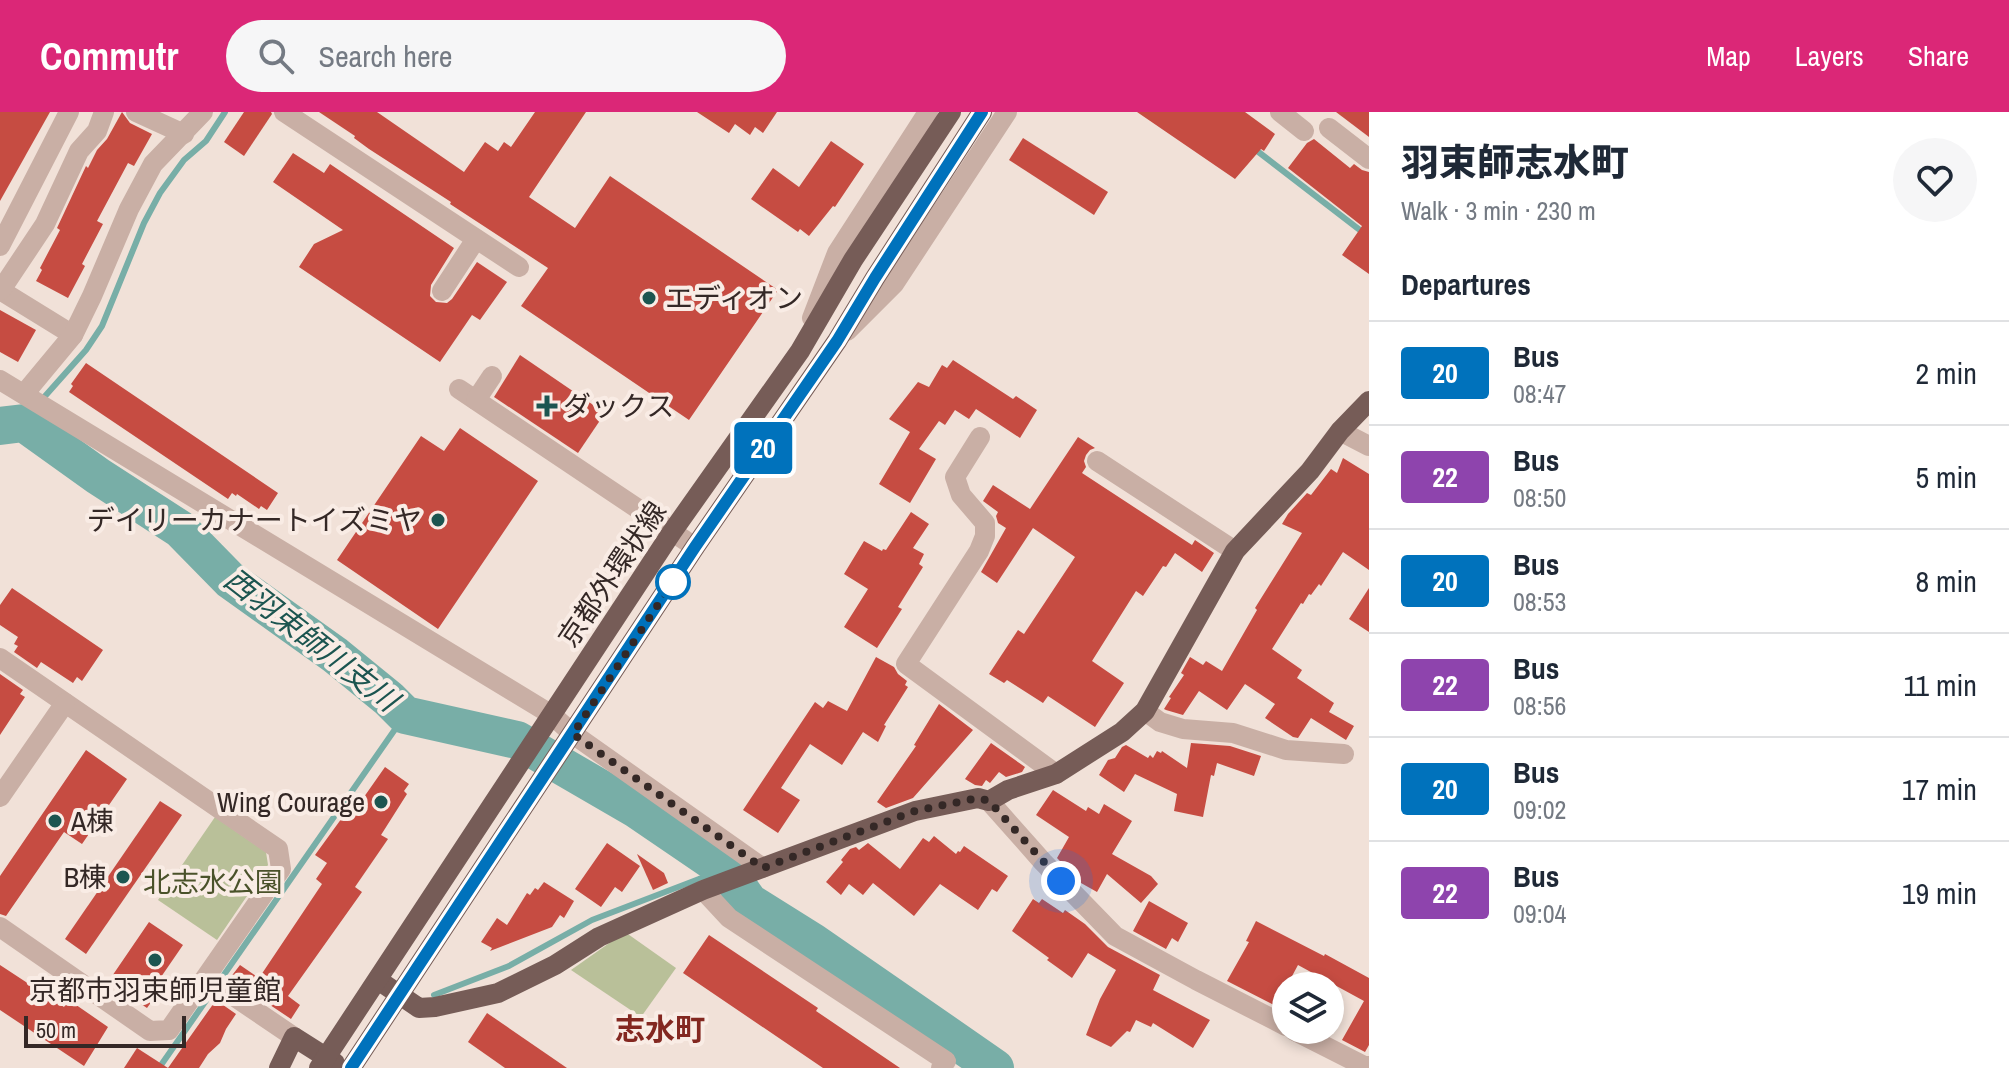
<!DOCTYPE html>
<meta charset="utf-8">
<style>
body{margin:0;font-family:"Archivo Narrow","Noto Sans JP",sans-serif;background:#f6f6f7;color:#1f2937;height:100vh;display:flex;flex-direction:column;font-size:30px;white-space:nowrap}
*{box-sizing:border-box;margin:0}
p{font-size:26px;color:#747a83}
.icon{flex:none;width:44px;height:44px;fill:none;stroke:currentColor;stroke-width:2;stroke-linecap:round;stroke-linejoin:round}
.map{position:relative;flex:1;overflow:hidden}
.drawer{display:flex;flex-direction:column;background:#fff;width:640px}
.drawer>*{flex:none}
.badge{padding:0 16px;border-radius:6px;font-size:28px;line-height:52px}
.fabs{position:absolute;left:1272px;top:860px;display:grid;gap:16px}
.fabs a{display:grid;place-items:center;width:72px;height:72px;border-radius:50%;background:#fff;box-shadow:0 4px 12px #0003;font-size:40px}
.scale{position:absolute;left:24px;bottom:20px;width:162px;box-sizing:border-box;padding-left:8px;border:4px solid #342826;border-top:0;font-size:22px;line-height:28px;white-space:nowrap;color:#342826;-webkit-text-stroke:6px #f9ece5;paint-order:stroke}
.you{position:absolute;width:40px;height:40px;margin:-20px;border:6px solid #fff;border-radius:50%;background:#1a73e8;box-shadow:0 0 0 12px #1a73e833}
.map>.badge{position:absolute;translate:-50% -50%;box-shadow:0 0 0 4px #fff}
h2{padding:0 32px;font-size:30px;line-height:72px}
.round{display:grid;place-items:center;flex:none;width:84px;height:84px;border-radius:42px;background:#f6f6f7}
.overview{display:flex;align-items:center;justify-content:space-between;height:136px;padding:0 32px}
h1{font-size:38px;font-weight:800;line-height:60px}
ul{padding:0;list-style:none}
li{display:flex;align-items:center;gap:24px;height:104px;padding:0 32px;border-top:2px solid #e0e1e3}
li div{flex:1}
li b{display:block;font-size:30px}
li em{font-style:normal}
li .badge{min-width:88px;font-weight:700;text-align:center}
header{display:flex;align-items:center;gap:48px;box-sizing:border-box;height:112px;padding:0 40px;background:#db2777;color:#fff}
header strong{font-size:38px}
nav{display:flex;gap:44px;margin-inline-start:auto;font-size:28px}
.search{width:560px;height:72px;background:#f6f6f7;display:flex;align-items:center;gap:20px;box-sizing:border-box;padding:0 28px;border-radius:44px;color:#747a83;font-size:30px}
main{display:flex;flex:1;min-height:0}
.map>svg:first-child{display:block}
.green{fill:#b9c099}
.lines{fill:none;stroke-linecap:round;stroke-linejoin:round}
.stream{stroke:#78aea7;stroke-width:6}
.river{stroke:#78aea7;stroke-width:38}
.building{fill:#c64c42}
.minor{stroke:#c9afa5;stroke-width:20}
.major{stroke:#765c57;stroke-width:20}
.line-casing{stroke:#fff;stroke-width:18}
.line{stroke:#0072bc;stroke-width:12}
.walk{stroke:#342826;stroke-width:8;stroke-dasharray:0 14.4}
.poi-dot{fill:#1c5550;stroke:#f9ece5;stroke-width:3}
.stop-dot{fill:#fff;stroke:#0072bc;stroke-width:4}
.labels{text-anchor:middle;stroke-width:8;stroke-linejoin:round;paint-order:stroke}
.poi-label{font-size:28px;fill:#342826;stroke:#f9ece5;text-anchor:start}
.street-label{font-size:28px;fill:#342826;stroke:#f9ece5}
.park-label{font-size:28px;fill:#4a522a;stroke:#f9ece5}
.water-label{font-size:30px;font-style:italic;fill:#1c5550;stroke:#f9ece5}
.neighbourhood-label{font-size:30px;font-weight:bold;fill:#832720;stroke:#f9ece5}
</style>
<header>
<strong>Commutr</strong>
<div class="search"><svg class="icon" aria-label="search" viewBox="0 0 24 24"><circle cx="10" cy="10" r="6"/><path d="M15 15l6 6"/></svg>Search here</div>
<nav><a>Map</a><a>Layers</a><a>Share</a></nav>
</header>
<main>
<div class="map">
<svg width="1369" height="956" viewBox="0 0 1369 956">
<rect width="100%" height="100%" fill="#f1e1d8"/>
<!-- green -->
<g class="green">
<polygon points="215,705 266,740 268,753 217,828 158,788"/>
<polygon points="625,820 676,856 641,905 571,858"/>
</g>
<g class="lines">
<!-- stream -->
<g class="stream">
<polyline points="1252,35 1369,125"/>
<polyline points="24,311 30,301 86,238 102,214 144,111 160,81 184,48 206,29 225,0"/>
<polyline points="434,883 509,854 592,808 699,767 724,760"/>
<polyline points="159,956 405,603"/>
</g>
<!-- river -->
<polyline class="river" points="0,314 24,311 98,364 180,417 230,468 335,543 389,587 405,603 517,628 636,697 727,759 749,790 813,830 995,956"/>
</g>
<!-- building -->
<g class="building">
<polygon points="0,0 50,0 0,89"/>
<polygon points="122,0 130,11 152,22 134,54 128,51 97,109 103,112 82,152 85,154 68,186 36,169 42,158 40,156 60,118 57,116 86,54 88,56 97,38 107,27"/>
<polygon points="244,0 271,0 272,2 244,44 224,30"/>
<polygon points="319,0 377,0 464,60 485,30 498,39 504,30 511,35 535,0 586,0 529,85 575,116 610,64 778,178 689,308 521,194 548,156 450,92 451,90 369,37 354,26 355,24"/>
<polygon points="697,0 777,0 763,21 755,15 750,23 735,12 729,21"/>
<polygon points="1137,0 1245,0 1275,22 1264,39 1261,37 1235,67"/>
<polygon points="1336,0 1369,0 1369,25"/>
<polygon points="1023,26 1108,80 1094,103 1009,48"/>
<polygon points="1314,27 1350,56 1354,52 1362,58 1369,60 1369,162 1342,143 1362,114 1288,56 1307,31"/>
<polygon points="831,29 864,52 835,95 833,94 809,124 800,117 798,120 751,87 773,56 799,75"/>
<polygon points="293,41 324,61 330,52 454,136 431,173 430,184 436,190 447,191 452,187 477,150 507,170 480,208 472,203 440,250 299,155 314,132 343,118 273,70"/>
<polygon points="0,198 36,218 18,250 0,240"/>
<polygon points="520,243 605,301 578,341 494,285"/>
<polygon points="953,248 1013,287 1016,284 1037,298 1020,326 976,297 969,307 955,298 945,313 939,309 919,337 936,347 910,391 879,372 910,320 889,307 918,270 929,275 942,253 947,256"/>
<polygon points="86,251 278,381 267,398 261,394 259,397 237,382 236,384 232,381 228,387 69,280 73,274 71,272"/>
<polygon points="460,316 538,369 438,517 337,448 421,324 444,339"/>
<polygon points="1078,325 1095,336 1090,338 1086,343 1084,349 1086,355 1082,361 1192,433 1195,428 1214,441 1202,460 1175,441 1166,455 1163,454 1143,484 1136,479 1092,549 1124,571 1095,615 1048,584 1043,591 1007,568 1004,571 989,562 1018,518 1024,522 1075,445 1033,416 997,471 981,460 1006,416 998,411 996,404 998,400 983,389 993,373 1030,397"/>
<polygon points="1343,346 1369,362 1369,458 1343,440 1321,474 1319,472 1311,483 1309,482 1303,492 1301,491 1272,537 1302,558 1297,566 1334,591 1329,600 1354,614 1346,628 1311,606 1298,626 1293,625 1265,606 1275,592 1245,572 1227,598 1199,579 1183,603 1166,598 1164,597 1171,586 1169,585 1184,563 1181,561 1190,545 1203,553 1206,549 1222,559 1257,498 1255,496 1302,421 1282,412 1288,402 1307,381 1311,383 1331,357 1337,361"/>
<polygon points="911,400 929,412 913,436 924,442 919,452 923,455 898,495 902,497 877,536 844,515 868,477 844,462 864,429 882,439 883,437 886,438"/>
<polygon points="12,476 103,538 82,569 77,565 73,571 41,550 37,556 14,540 18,534 14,532 18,525 0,513 0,493"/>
<polygon points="1369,476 1369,520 1349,507"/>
<polygon points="876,545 894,555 898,562 907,569 905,573 908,575 884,613 886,614 878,630 863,620 842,653 810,632 781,676 800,688 778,721 743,698 815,590 823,596 828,589 847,599"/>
<polygon points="0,562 23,578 20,582 25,585 0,623"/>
<polygon points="939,592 973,618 913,686 886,696 877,690 916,634 914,633"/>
<polygon points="991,631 1025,655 1022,660 1006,665 999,660 990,671 986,668 982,674 975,673 965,667"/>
<polygon points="1191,631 1230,634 1261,644 1254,664 1217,651 1214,664 1211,663 1203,705 1174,699 1177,682 1135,662 1124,680 1099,663 1108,648 1115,646 1122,635 1126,633 1148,646 1150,643 1153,646 1157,639 1161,641 1162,639 1187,656"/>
<polygon points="86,638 127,667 82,732 64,720 6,804 0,802 0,764"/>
<polygon points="385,655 409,672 404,679 407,682 381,723 388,727 355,775 362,780 288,884 300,893 291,907 230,866 240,853 259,866 322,772 316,767 327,751 315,743 347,699 352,702"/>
<polygon points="1053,678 1086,699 1088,695 1099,702 1104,692 1132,709 1112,742 1151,764 1158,772 1141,791 1107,762 1097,780 1081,771 1057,746 1069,725 1036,703"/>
<polygon points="160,689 182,703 86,842 65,827"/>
<polygon points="934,724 956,742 958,739 960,740 964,734 1008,764 997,780 992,777 978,798 940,772 914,804 873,771 863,783 849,772 841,783 826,770 843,750 841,748 850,737 856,735 859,738 868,731 900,757 923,726 929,730"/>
<polygon points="607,731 640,754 622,780 615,775 601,795 575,777"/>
<polygon points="637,742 664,761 668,771 653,778"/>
<polygon points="544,770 574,789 564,806 560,803 552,815 490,839 492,836 481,830 497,806 507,813 527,781 530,783 535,776 538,778"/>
<polygon points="1033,787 1039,791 1042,787 1063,801 1065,798 1085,812 1108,835 1160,863 1153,878 1210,908 1193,936 1153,911 1151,915 1136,908 1130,920 1127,919 1111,935 1086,923 1100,887 1116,858 1088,841 1072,866 1047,848 1049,846 1012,819"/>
<polygon points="1149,789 1188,811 1178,830 1172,826 1166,837 1133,819"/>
<polygon points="1256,809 1324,844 1325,842 1369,866 1369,933 1365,940 1342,928 1364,889 1298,853 1276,894 1227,869 1249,830 1246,829"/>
<polygon points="149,810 183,833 161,865 167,868 147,896 108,870"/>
<polygon points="709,823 818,896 816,899 900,956 823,956 683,861"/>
<polygon points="0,853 64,895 69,888 108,915 84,954 0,898"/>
<polygon points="216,888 236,902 226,917 220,931 208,942 199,956 168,956"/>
<polygon points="487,901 567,956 505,956 468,930"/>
<polygon points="137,936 168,956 124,956"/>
</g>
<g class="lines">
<!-- minor -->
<g class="minor">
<polyline points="136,0 184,22"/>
<polyline points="284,0 519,155"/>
<polyline points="1280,0 1304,19"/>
<polyline points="1329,16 1369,47"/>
<polyline points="0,134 69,0"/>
<polyline points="0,178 73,223"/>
<polyline points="1,178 45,112 79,39 97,19 104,0"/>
<polyline points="442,179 476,127"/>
<polyline points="812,206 837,141 928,0"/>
<polyline points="847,219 894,172 1007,0"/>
<polyline points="0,268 552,603 573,622 763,756"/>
<polyline points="459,277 695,435"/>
<polyline points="24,282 73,223 92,184 129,97 153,52 203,0"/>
<polyline points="476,288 492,264"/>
<polyline points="1340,319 1369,334"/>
<polyline points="980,325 955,365 961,383 985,411 985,424 979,439 906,552 1056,662"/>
<polyline points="1097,349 1235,439"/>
<polyline points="0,546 278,737 281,757 169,918 150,919 0,815"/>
<polyline points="1145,599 1160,610 1183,617 1233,621 1286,638 1344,642"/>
<polyline points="0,685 65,591"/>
<polyline points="989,689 1043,750 1115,824 1196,868 1286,914"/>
<polyline points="703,778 729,806 946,949 941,956"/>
<polyline points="207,866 294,925"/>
<polyline points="1293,918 1364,954 1369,954"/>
</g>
<!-- major -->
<g class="major">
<polyline points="378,868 419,896 435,895 498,881 555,853 599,825 703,778 915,699 978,686 989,689 1008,678 1056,662 1122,620 1145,599 1235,439 1310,359 1340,319 1369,289"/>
<polyline points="279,956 294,925 335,951"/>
<polyline points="319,956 672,420 800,239 853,148 951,0"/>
<polyline points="351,956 695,435 837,229 875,166 982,0"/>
</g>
</g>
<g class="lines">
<defs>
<polyline id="line" points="351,956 695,435 837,229 875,166 982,0"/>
</defs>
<!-- line casing -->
<use href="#line" class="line-casing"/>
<!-- line -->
<use href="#line" class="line"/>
<!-- walk -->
<polyline class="walk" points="673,470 573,622 763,756 915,699 978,686 989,689 1061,769"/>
</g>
<!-- markers -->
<g class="poi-dot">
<circle cx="649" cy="186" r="8"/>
<path d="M543 282h8v8h8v8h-8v8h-8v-8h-8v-8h8z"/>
<circle cx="438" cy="408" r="8"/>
<circle cx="381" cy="690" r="8"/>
<circle cx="55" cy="709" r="8"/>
<circle cx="123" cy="765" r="8"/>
<circle cx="155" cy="848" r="8"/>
</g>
<circle class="stop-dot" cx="673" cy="470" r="16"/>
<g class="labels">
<!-- poi labels -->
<g class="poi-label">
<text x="665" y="196">エディオン</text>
<text x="563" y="304">ダックス</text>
<text x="422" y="418" text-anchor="end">デイリーカナートイズミヤ</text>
<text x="365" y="700" text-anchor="end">Wing Courage</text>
<text x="71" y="719">A棟</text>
<text x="107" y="775" text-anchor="end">B棟</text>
<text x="155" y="888" text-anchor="middle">京都市羽束師児童館</text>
</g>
<!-- street labels -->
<g class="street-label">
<text transform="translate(612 462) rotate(-56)" y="10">京都外環状線</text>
</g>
<!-- park labels -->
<g class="park-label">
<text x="213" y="780">北志水公園</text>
</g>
<!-- water labels -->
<g class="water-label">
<text transform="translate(311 528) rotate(38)" y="10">西羽束師川支川</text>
</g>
<!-- neighbourhood labels -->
<g class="neighbourhood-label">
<text x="660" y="928">志水町</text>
</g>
</g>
</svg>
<div class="fabs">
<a><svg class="icon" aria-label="layers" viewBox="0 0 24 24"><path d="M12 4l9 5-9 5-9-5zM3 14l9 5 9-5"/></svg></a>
</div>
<div class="scale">50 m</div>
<div class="you" style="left:1061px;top:769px"></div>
<b class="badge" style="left:763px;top:336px;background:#0072bc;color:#fff">20</b>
</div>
<section class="drawer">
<div class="overview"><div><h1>羽束師志水町</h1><p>Walk · 3 min · 230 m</p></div><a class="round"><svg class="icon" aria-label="heart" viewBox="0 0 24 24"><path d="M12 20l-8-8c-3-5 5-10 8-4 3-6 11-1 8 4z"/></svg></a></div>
<h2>Departures</h2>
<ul>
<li><span class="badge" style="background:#0072bc;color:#fff">20</span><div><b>Bus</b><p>08:47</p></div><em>2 min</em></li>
<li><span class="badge" style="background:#8e44ad;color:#fff">22</span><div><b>Bus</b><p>08:50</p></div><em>5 min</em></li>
<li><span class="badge" style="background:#0072bc;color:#fff">20</span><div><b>Bus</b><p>08:53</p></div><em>8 min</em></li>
<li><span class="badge" style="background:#8e44ad;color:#fff">22</span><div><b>Bus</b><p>08:56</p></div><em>11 min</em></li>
<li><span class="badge" style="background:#0072bc;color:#fff">20</span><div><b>Bus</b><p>09:02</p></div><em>17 min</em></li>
<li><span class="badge" style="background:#8e44ad;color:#fff">22</span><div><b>Bus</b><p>09:04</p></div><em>19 min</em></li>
</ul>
</section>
</main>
